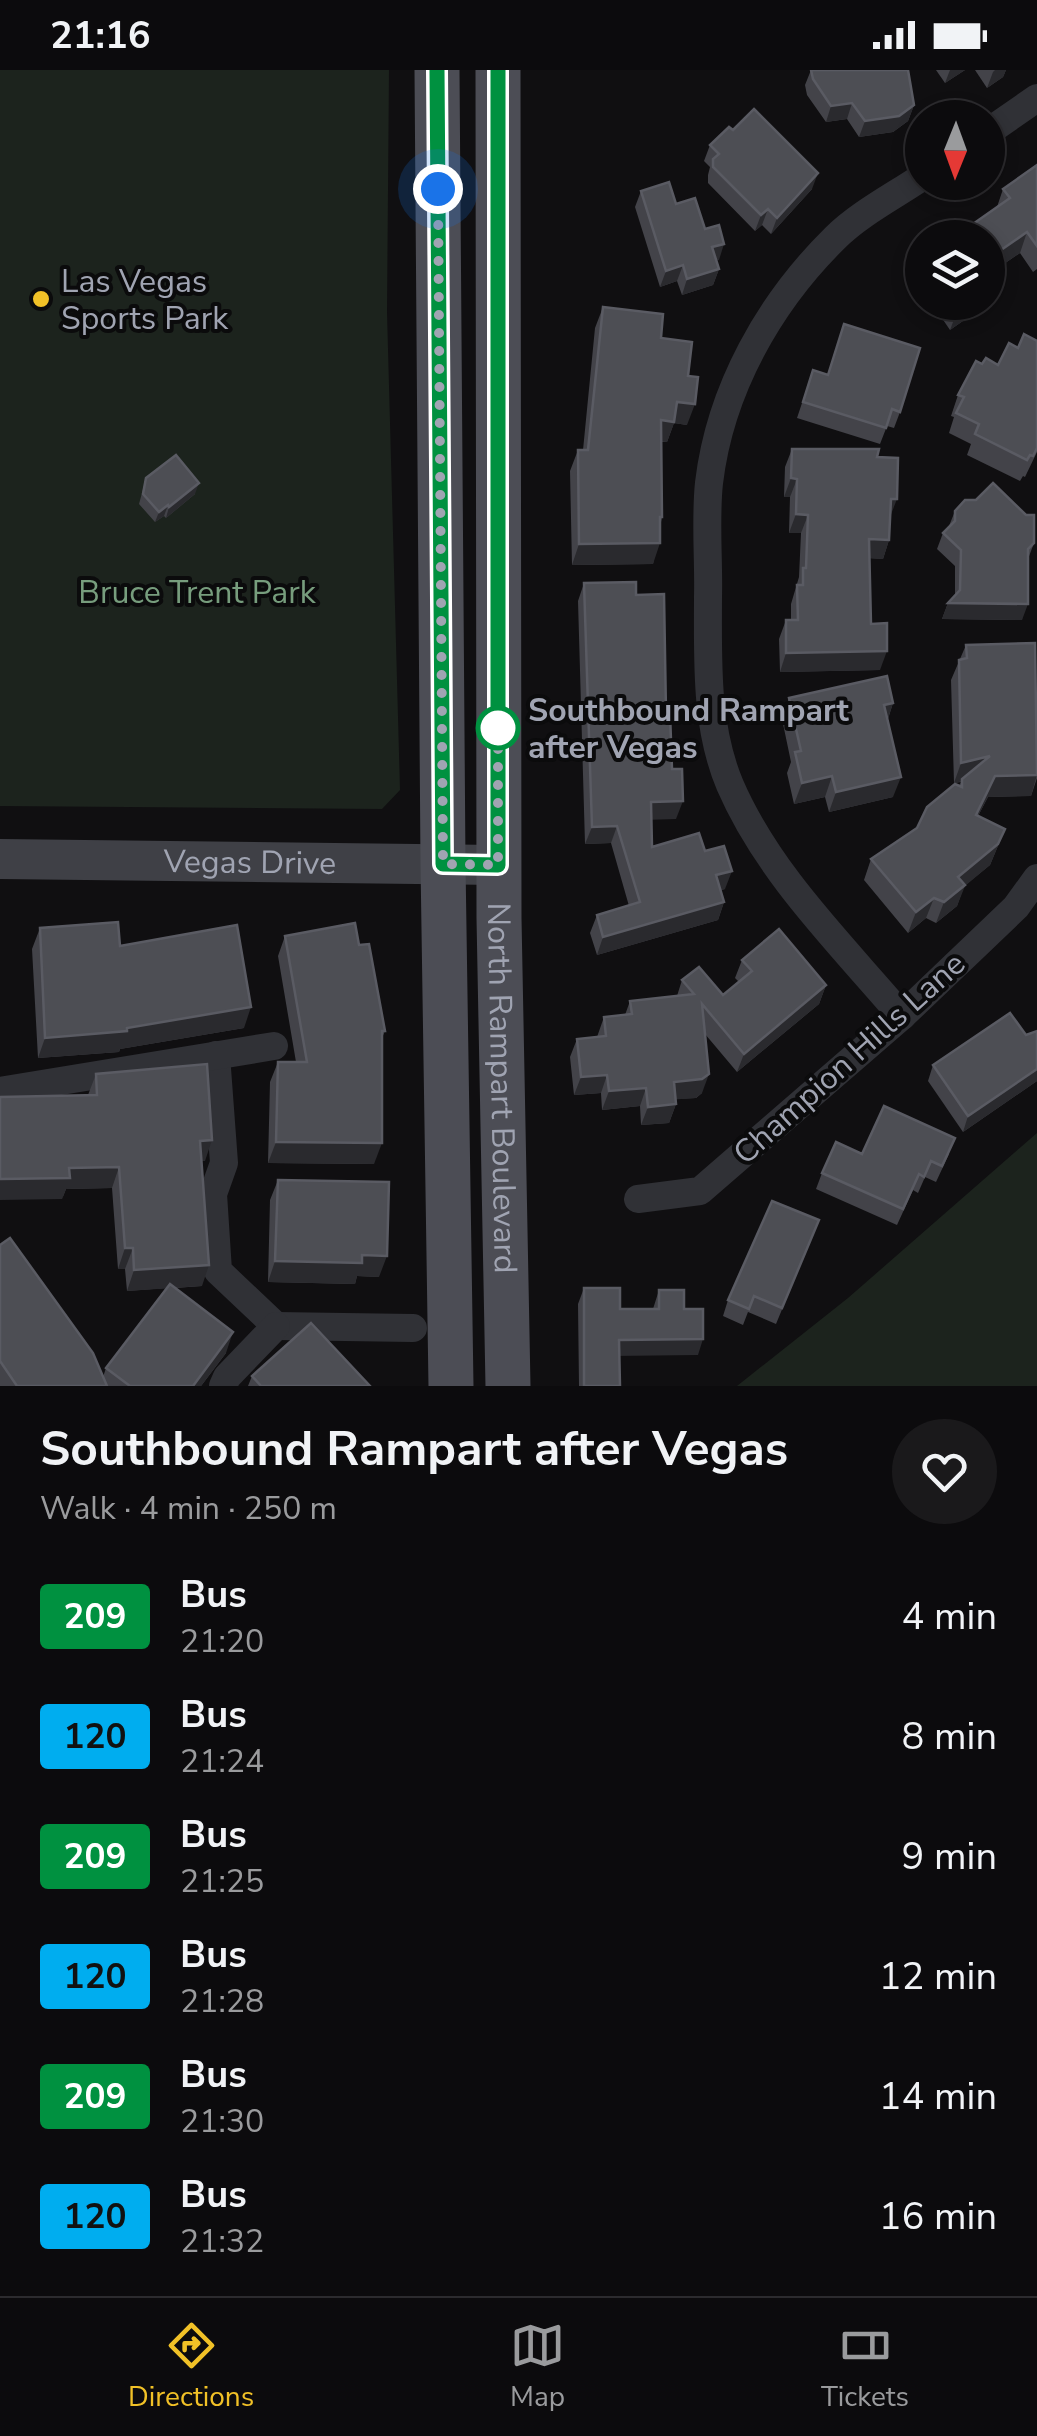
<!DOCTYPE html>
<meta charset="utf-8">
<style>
body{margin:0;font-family:"Nunito Sans",sans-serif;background:#1a191b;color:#f1f3f6;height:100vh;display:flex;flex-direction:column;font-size:38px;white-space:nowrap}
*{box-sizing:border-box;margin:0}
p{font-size:32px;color:#9a9b9d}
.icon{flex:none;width:55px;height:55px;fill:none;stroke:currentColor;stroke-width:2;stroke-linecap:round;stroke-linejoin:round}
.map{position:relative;height:1316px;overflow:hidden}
.details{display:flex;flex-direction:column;background:#0c0b0d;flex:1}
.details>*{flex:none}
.badge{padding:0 20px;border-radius:8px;font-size:35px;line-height:65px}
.needle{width:65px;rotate:181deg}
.fabs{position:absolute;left:905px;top:30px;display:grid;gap:20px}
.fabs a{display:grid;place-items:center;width:100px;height:100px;border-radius:50%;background:#0c0b0d;box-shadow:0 5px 15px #0003,0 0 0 2px #2c2b2e;font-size:50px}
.you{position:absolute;width:50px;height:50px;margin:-25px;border:8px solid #fff;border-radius:50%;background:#1a73e8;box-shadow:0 0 0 15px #1a73e833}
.map>.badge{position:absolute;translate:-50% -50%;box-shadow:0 0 0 5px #fff}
.round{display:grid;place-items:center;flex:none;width:105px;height:105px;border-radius:52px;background:#1a191b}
.headline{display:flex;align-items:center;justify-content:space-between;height:170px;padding:0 40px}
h1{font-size:48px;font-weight:700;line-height:75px}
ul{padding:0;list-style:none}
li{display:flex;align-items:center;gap:30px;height:120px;padding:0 40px}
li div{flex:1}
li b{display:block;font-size:38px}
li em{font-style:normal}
li .badge{min-width:110px;font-weight:700;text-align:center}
.status{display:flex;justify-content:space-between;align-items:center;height:70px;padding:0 50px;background:#0c0b0d;direction:ltr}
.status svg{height:28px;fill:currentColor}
.dock{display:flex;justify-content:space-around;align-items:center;height:140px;border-top:2px solid #2c2b2e;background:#0c0b0d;font-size:28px;color:#9a9b9d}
.dock a{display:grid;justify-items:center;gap:5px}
.dock .on{color:#f1c127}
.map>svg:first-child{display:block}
.green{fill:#1c231d}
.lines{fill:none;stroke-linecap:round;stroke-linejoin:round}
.minor{stroke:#303136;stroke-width:28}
.secondary{stroke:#3f4046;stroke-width:40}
.primary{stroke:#4c4d55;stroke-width:45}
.wall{fill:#434349}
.shaded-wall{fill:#2a2a2e}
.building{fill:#4d4e54;stroke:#5a5b63;stroke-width:2.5}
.line-casing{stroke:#fff;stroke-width:22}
.line{stroke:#009140;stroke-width:15}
.walk{stroke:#a0a4b2;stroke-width:10;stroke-dasharray:0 18}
.poi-dot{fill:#f1c127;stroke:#0b0b0c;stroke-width:4}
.stop-dot{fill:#fff;stroke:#009140;stroke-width:5}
.labels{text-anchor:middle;stroke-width:8;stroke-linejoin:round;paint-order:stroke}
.poi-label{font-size:32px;fill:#a0a4b2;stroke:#0b0b0c;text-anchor:start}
.park-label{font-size:32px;fill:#779d7d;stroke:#0b0b0c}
.stop-label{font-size:32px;font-weight:bold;fill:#a0a4b2;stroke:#0b0b0c;text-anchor:start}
.street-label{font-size:32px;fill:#a0a4b2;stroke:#0b0b0c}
</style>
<div class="status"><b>21:16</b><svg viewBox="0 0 49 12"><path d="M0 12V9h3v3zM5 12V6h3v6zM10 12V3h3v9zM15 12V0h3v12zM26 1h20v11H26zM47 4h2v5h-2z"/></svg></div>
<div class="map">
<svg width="1037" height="1316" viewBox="0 0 1037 1316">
<rect width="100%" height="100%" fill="#100f11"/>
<!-- green -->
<g class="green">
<polygon points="0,0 389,0 387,242 400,720 382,739 0,736"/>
<polygon points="1037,1063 1037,1316 737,1316 848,1228"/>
</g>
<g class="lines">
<!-- minor -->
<g class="minor">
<polyline points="988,62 1037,28"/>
<path d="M902,946C840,873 768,803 730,715C705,656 708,590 708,527C709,490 705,450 709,413C720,320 769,233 835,168C859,144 894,126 922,107"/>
<polyline points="216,985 224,1093 213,1124 218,1201 276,1256"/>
<polyline points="0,1021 274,976"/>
<polyline points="638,1129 700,1121 902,946 1016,837 1037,808"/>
<polyline points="276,1256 413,1258"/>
<polyline points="223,1316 227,1307 276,1256"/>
</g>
<!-- secondary -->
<path class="secondary" id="s1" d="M0,789L498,795"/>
<!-- primary -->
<g class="primary">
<polyline points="437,0 443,794 451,1316"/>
<path id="s2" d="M498,0L499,848L508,1316"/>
</g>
</g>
<!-- wall -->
<g class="wall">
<polygon points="811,0 914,35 908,51 893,62 859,67 847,49 826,52 807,25 805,15"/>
<polygon points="936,0 965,0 945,13"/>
<polygon points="975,0 1006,0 1003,7 987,18"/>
<polygon points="710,75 812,119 771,164 762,155 755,161 708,113 708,105 710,97 704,91"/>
<polygon points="1037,95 1037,199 1033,202 1020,183 995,200 1001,209 993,230 950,260 931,232 988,232 997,137 1003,119"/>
<polygon points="641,121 676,134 705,159 719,190 716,190 719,199 713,215 682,225 677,211 660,217 635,137"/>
<polygon points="922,181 922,221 911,205 919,184"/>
<polygon points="603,237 661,268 688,306 687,355 674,353 667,372 661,372 662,447 653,494 572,495 570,401 578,380 583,380 595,258"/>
<polygon points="1037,271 1037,382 1025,407 1023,406 1020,411 967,385 971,374 949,363 954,347 951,346 958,325 982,294 998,295 1018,278"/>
<polygon points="813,300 900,342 894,358 887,356 880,374 797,348"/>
<polygon points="792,379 877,387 890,447 889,470 883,489 870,488 871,554 880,600 780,602 779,569 786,550 791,550 791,534 799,507 801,463 789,463 790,427 784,427 785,397"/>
<polygon points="146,408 195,424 166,448 164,446 155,452 139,434"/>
<polygon points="955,441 1034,473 1028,489 1022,550 942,549 948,533 955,526 955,496 937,479 943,463 949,456"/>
<polygon points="584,513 636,525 666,642 676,749 651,749 652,777 705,781 725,819 721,820 724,832 718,850 597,885 590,863 597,845 629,836 611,773 585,774 578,531"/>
<polygon points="966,575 1037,660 1037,708 1031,726 988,727 978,746 1005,759 990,795 964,816 957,836 936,853 926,848 908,863 864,810 871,789 917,758 959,716 961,712 954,713 951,610"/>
<polygon points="789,628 893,633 888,649 893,727 829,742 825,727 794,734 787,703 791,692 782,649"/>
<polygon points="40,858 120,876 244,958 120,979 119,982 38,988 32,879"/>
<polygon points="285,866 359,875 385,961 382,968 374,1094 268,1093 270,1012 278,992 296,992 278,886"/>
<polygon points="742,890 826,915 819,934 737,1002 705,964 702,1023 696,1028 675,1029 676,1034 669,1053 641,1055 640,1036 602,1040 601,1023 574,1025 570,987 577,969 597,967 604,947 625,945 630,931 677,926 682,910 723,925 739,912 735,908"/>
<polygon points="1037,961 1037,1011 963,1062 928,1011 933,995"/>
<polygon points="96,1004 205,1091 202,1091 202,1216 175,1218 226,1283 201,1316 0,1316 0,1175 103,1307 106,1298 167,1218 127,1221 125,1199 118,1199 112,1118 66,1119 62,1129 88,1025"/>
<polygon points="862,1084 949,1084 936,1112 925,1107 918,1123 913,1120 897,1155 816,1119 822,1103"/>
<polygon points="278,1110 379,1207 357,1206 355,1214 268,1212 270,1130"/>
<polygon points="819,1150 776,1254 748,1242 743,1255 723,1246 728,1230"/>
<polygon points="584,1218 620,1239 653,1239 659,1220 684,1239 698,1285 619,1285 620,1316 579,1316 578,1234"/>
<polygon points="252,1306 370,1316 248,1316"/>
</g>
<!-- shaded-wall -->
<g class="shaded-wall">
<polygon points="950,0 965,0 945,13"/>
<polygon points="995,0 1006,0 1003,7 987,18 993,2"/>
<polygon points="852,33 847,49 826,52 831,36"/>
<polygon points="914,35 908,51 893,62 859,67 865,51"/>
<polygon points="818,103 812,119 771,164 777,148"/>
<polygon points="768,139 762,155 755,161 761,145"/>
<polygon points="1027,162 1020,183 988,205 988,189"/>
<polygon points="724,174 719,190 706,193 712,177"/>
<polygon points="683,195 677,211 660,217 666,201"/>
<polygon points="719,199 713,215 682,225 687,209"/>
<polygon points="1001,209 993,230 950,260 958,239 968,232 988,232 988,218"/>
<polygon points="677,332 695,334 687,355 674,353 667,372 654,371 661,350"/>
<polygon points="791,408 797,409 790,427 784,427"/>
<polygon points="199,413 195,424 166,448 169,437"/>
<polygon points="891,429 897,429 890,447"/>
<polygon points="168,435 164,446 155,452 159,442"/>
<polygon points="796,444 808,445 801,463 789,463"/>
<polygon points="869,469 889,470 883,489 863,488"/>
<polygon points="660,473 653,494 572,495 579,474"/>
<polygon points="948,533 1028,534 1022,550 942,549"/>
<polygon points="887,581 880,600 780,602 786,583"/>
<polygon points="893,633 886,654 884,635"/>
<polygon points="990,686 982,707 954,713 961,693"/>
<polygon points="1037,705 1031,726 988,727 968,765 976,745 995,706"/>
<polygon points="832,706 825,727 794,734 802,713"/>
<polygon points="901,707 893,727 829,742 836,722"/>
<polygon points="683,731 676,749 644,750 651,732"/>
<polygon points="617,756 611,773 585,774 592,757"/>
<polygon points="1005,759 990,795 965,816 957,836 936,853 944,832 958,807"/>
<polygon points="732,801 725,819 710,823 716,805"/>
<polygon points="934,828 926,848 908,863 916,842"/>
<polygon points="724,832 718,850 597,885 603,867"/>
<polygon points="826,915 819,934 737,1002 744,984"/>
<polygon points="251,937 244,958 120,979 119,982 38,988 45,968 127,958"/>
<polygon points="1037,999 1037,1011 963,1062 968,1046"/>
<polygon points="709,1004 702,1023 696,1028 667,1030 674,1012"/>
<polygon points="607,1005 601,1023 574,1025 581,1007"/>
<polygon points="646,1018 640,1036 602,1040 609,1021"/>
<polygon points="676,1034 669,1053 641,1055 648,1037"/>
<polygon points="212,1070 205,1091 193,1091 200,1071"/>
<polygon points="276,1072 382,1073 374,1094 268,1093"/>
<polygon points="119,1097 112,1118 66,1119 62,1129 0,1130 0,1109 69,1098"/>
<polygon points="125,1178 133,1178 125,1199 118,1199"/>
<polygon points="362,1185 387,1186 379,1207 357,1206 355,1214 268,1212 275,1191"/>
<polygon points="209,1195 202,1216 127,1221 134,1200"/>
<polygon points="233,1262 226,1283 201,1316 193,1316"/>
<polygon points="703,1269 698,1285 613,1286 619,1270"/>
</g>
<!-- building -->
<g class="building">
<polygon points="811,0 908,0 914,35 899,46 865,51 852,33 831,36 813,9"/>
<polygon points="754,39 818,103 777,148 768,139 761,145 713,97 713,89 719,84 710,75 729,57 733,60"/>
<polygon points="1037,95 1037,176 1027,162 988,189 988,168 953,168 1010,128 1003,119"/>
<polygon points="669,112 676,134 695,128 705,159 719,155 724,174 712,177 719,199 687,209 683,195 666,201 641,121"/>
<polygon points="988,190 1001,209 988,218"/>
<polygon points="953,232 968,232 958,239"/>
<polygon points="603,237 663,244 661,268 692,272 688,306 698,307 695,334 677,332 674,352 661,350 662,447 660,447 660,473 579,474 578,380 588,380"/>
<polygon points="844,254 920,278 900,342 892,339 886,358 803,332 813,300 828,305"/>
<polygon points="1024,264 1037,271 1037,378 1033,386 1030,385 1027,390 975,364 979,354 956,343 964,327 958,325 976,291 982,294 986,288 998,295 1009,273 1018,278"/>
<polygon points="792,379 879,379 877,387 898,388 897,429 891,429 889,470 869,469 871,554 887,553 887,581 786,583 786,550 798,550 797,515 803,515 803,498 806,498 808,445 796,444 797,409 791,408"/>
<polygon points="176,385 199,413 169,437 168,435 159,442 143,424 146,408"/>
<polygon points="993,413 1026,445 1034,445 1034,473 1028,479 1028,534 948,533 960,520 961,480 943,463 955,451 955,441 965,430 976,430"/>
<polygon points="636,512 636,525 664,524 666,642 670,642 672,699 682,699 683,731 651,732 652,777 699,763 705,781 724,776 732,801 716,805 724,832 603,867 597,845 640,832 617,756 592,757 584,513"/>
<polygon points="1035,573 1037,705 995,706 976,745 1005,759 998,774 958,807 965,815 944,832 934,828 916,842 871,789 917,758 927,737 955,714 962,717 962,709 990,686 961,693 959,590 967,588 966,575"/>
<polygon points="887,606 893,633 884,635 901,707 836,722 832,706 802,713 795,682 801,681 789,628"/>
<polygon points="118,852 120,876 237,855 251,937 127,958 127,961 45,968 40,858"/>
<polygon points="355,853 359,875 369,874 385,961 382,961 382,1073 276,1072 278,992 307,992 285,866"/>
<polygon points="779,859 826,915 744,984 702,934 709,1004 702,1009 674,1012 676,1034 648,1037 646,1018 609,1021 607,1005 581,1007 577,969 606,966 604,947 632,944 630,931 694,924 682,910 699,897 723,925 752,901 742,890"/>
<polygon points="1010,943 1026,965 1037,961 1037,999 968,1046 933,995"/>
<polygon points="207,994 212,1070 200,1071 209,1195 134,1200 133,1178 125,1178 119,1097 69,1098 70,1108 0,1109 0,1027 97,1025 96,1004"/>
<polygon points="884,1036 955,1068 942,1096 931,1091 924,1107 919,1104 903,1139 822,1103 836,1072 862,1084"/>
<polygon points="278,1110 389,1112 387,1186 362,1185 362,1193 275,1191"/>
<polygon points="772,1131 819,1150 782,1238 754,1226 749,1239 728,1230"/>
<polygon points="10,1168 93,1283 107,1316 17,1316 0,1291 0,1175"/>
<polygon points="170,1214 233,1262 193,1316 130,1316 106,1298"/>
<polygon points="584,1218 620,1218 620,1239 659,1239 659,1220 684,1220 684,1239 703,1239 703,1269 619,1270 620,1316 584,1316"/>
<polygon points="311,1253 370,1316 261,1316 252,1306"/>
</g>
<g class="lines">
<defs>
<polyline id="line" points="437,0 443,794 498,795 498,0"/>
</defs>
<!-- line casing -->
<use href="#line" class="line-casing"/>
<!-- line -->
<use href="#line" class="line"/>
<!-- walk -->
<polyline class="walk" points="438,119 443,794 498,795 498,643 498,658"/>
</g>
<!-- markers -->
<circle class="poi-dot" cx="41" cy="229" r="10"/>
<circle class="stop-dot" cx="498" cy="658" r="20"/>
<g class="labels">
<!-- poi labels -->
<g class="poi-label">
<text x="61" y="222">Las Vegas<tspan x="61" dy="37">Sports Park</tspan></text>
</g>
<!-- park labels -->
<g class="park-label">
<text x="197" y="533">Bruce Trent Park</text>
</g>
<!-- stop labels -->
<g class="stop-label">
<text x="528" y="651">Southbound Rampart<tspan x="528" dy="37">after Vegas</tspan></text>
</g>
<!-- street labels -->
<g class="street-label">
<text dy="11" stroke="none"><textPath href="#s1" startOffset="250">Vegas Drive</textPath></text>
<text transform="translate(849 988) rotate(-42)" y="11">Champion Hills Lane</text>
<text dy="11" stroke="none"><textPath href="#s2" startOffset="1018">North Rampart Boulevard</textPath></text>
</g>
</g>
</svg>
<div class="fabs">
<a><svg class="needle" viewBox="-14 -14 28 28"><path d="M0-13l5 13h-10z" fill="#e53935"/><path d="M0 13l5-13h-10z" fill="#9a9b9d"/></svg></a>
<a><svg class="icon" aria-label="layers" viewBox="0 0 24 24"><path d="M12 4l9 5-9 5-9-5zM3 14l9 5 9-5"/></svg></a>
</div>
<div class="you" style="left:438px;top:119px"></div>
</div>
<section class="details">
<div class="headline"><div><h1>Southbound Rampart after Vegas</h1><p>Walk · 4 min · 250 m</p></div><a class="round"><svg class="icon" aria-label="heart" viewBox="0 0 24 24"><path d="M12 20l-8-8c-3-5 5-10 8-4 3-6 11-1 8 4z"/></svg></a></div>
<ul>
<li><span class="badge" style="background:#009140;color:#fff">209</span><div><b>Bus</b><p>21:20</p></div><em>4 min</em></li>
<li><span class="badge" style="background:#00adef;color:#111">120</span><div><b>Bus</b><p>21:24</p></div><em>8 min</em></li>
<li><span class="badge" style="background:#009140;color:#fff">209</span><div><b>Bus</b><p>21:25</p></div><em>9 min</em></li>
<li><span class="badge" style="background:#00adef;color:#111">120</span><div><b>Bus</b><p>21:28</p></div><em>12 min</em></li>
<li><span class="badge" style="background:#009140;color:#fff">209</span><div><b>Bus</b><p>21:30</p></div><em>14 min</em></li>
<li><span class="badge" style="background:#00adef;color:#111">120</span><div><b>Bus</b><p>21:32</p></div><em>16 min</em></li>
</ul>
</section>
<nav class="dock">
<a class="on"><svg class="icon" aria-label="directions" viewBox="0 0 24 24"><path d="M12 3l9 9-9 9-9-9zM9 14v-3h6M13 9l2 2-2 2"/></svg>Directions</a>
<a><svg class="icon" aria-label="map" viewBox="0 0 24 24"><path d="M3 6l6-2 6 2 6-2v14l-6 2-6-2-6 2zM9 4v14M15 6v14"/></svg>Map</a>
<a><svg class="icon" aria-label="tickets" viewBox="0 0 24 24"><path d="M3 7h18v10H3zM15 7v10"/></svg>Tickets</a>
</nav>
